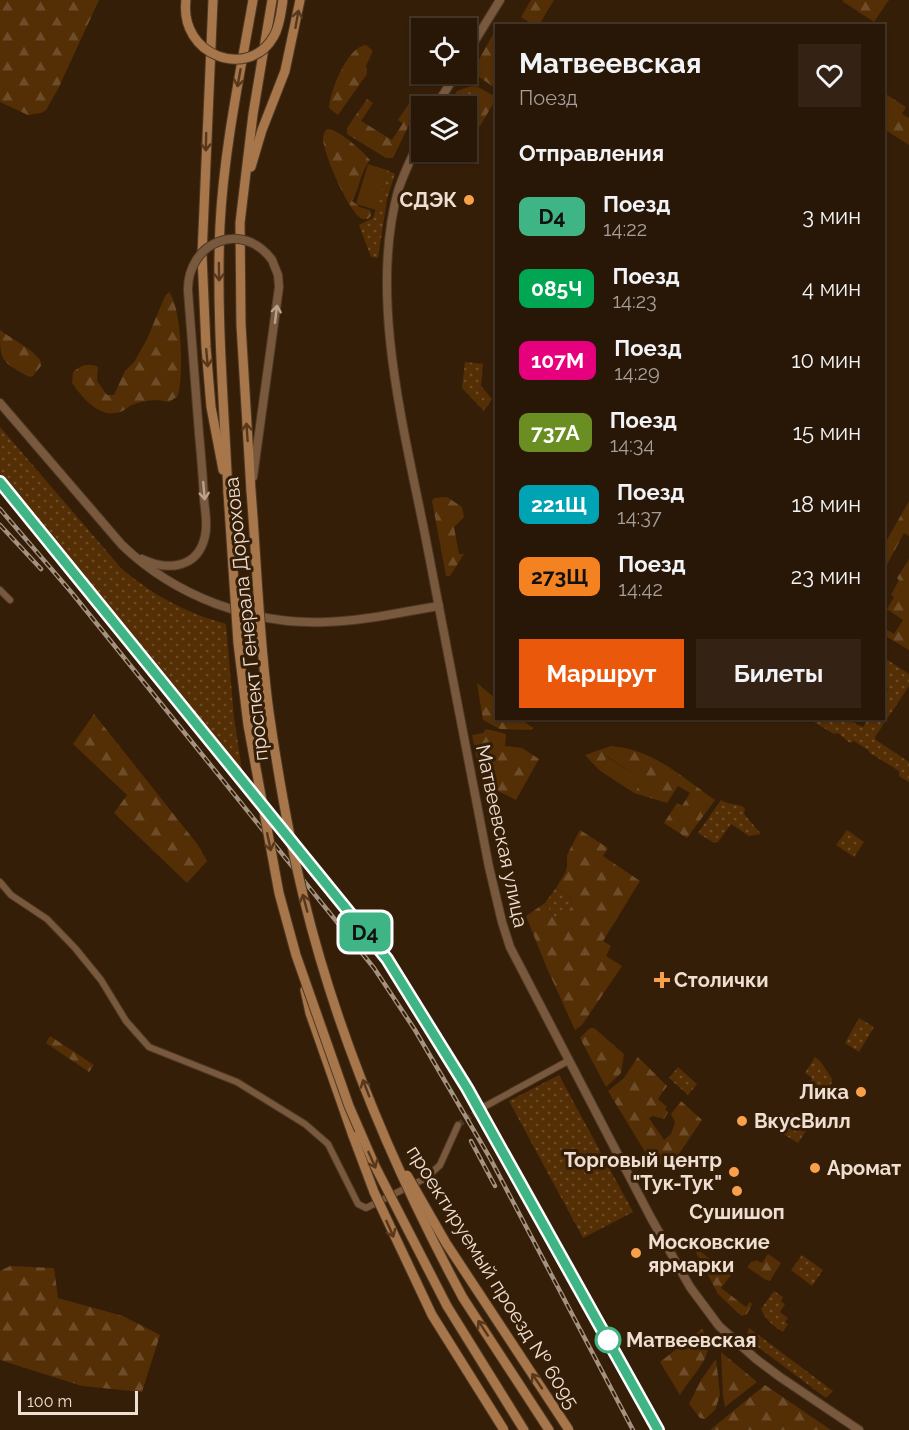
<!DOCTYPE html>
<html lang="ru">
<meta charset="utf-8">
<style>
body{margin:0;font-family:Raleway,sans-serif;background:#342314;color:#f1f3f6;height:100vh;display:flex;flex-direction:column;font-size:22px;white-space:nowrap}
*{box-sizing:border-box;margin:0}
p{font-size:20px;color:#a59f9b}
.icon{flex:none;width:33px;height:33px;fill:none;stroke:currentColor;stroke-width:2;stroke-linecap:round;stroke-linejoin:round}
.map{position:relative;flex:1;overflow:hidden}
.panel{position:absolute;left:495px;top:24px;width:390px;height:696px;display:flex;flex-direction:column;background:#281606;border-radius:0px;box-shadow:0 2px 4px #0004,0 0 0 2px #443528}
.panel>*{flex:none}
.badge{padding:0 12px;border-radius:9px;font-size:21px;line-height:39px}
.buttons{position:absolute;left:411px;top:18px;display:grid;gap:12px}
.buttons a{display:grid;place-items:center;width:66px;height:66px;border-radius:0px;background:#281606;box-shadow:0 2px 4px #0004,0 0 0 2px #443528;font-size:30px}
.scale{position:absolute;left:18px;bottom:15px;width:120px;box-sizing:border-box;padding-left:6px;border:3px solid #efdfd2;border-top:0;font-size:16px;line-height:21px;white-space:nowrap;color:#efdfd2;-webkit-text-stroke:4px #351e08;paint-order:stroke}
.map>.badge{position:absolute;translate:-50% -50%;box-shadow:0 0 0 3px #fff}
h2{padding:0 24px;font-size:22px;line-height:54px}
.round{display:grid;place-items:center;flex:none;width:63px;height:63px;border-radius:0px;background:#342314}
.summary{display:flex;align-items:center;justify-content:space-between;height:102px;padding:0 24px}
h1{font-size:28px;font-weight:700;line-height:45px}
.cta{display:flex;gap:12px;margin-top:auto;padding:12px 24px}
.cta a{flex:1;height:69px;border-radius:0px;background:#ea580c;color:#fff;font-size:24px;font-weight:700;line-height:69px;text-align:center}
.cta a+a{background:#342314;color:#f1f3f6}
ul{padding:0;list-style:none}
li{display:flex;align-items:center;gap:18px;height:72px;padding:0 24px}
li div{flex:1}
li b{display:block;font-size:22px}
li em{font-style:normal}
li .badge{min-width:66px;font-weight:700;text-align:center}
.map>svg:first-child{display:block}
.green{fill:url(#green-dots)}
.forest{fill:url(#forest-firs)}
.pitch{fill:#542e05}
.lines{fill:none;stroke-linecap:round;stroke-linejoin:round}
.minor-tunnel{stroke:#513b26;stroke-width:6;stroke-dasharray:6 3;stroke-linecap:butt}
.minor-casing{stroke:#4f3924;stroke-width:8}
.tertiary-casing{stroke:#4f3924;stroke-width:10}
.secondary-casing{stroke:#4f3924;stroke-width:11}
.minor{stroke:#78593e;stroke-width:6}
.tertiary{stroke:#78593e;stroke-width:8}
.secondary{stroke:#a7764a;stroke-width:9}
.rail-casing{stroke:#a49180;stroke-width:4.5}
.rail{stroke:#351e08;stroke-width:2;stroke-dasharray:7;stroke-linecap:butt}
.tertiary-bridge-casing{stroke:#4f3924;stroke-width:10;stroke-linecap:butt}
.secondary-bridge-casing{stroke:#4f3924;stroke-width:11;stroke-linecap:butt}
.tertiary-bridge{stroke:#78593e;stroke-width:8}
.secondary-bridge{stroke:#a7764a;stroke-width:9}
.oneway{stroke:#57381c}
.oneway2{stroke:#b9a38f}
.line-casing{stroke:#fff;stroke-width:14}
.line{stroke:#3fb485;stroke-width:9}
.poi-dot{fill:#f8a04b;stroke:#351e08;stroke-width:2}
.stop-dot{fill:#fff;stroke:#3fb485;stroke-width:3}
.labels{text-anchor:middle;stroke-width:6;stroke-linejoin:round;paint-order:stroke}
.poi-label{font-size:20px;font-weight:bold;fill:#efdfd2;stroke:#351e08;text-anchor:start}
.street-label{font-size:20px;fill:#efdfd2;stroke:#351e08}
.stop-label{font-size:20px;font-weight:bold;fill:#efdfd2;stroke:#351e08;text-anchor:start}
</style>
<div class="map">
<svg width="909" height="1430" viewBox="0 0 909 1430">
<defs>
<pattern id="green-dots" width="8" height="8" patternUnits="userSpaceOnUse" patternTransform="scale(1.5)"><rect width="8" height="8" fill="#542e05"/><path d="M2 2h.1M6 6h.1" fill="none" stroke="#6d4c29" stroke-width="1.8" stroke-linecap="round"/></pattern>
<pattern id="forest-firs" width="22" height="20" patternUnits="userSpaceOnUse" patternTransform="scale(1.5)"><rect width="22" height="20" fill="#542e05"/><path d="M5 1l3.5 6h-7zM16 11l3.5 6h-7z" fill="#6d4c29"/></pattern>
</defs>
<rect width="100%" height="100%" fill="#351e08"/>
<!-- green -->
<g class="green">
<polygon points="387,170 395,174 387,199 378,258 371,257 359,225 373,218"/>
<polygon points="465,362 483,364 481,386 492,399 484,411 462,388"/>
<path d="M0,427L121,568C152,595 186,613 226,624L234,717L243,777L0,475Z"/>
<polygon points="886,659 909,674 909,686 875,737 876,740 909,762 909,782 899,776 899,771 870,753 868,750 854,741 850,743 838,733 834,734 809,719 845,719 863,727 868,719 884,718 884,696 888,689 884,686 884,663"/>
<path d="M721,800C728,805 737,803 745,808L744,814L761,834L749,836L731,824L718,842L714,843L698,833Z"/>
<polygon points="847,830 864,842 854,857 836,845"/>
<polygon points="556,888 569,895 572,905 565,917 554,917 545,903"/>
<polygon points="859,1018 874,1027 859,1052 845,1043"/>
<polygon points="815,1057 821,1062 832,1079 829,1101 807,1087 812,1078 805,1073"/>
<polygon points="678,1067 697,1084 688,1095 669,1078"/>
<polygon points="559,1075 633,1212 583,1238 509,1101"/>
<polygon points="792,1113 810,1125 798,1143 780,1132"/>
<polygon points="802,1255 823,1270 812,1286 791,1270"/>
<path d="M774,1291L783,1297L781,1301L785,1304L780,1312L788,1318L785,1322L788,1324L783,1332C773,1326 765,1319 761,1309Z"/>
<polygon points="749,1328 833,1391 826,1398 746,1338"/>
</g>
<!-- forest -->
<g class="forest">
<polygon points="0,0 99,0 58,89 46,110 41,113 28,115 0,102"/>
<polygon points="531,0 554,0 539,25 533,25 521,17"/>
<polygon points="844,0 889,0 874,22 842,1"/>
<polygon points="496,29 496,88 495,88 472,72"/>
<path d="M366,45L373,51L366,66L367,74L338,115L329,108C330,91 347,47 366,45Z"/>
<polygon points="474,85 496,97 496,99 480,126 472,126 467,123 466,106 449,106 457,91"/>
<polygon points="884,93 906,107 902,114 909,118 909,145 884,129"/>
<polygon points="414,96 419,104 393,158 386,158 347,134 347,128 367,99 373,103 361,121 392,140 403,123 398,120"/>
<path d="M327,129C337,128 364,152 370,160C360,172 360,188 352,201L360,207L370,210L371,216L368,219C363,219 363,220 359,217C347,207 323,153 323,138C324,133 324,133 327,129Z"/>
<path d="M169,292C182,307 184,377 178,396L169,402C157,399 144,400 132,405C128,407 124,411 120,412C99,419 82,397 72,383L73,372C80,366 88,362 98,367L97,381L107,395H114L125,371L134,362L147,339L165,296Z"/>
<path d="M0,330C13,340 30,347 40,360L41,366L33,376L29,377C1,361 0,362 0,330Z"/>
<polygon points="447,497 462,507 464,517 454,527 459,554 464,554 450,576 446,576 432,501 434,498"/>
<polygon points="909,501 909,536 904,533 884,570 884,545"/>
<polygon points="909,559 909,650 884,635 884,628 894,634 903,620 887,609 894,597 891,595 899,580 897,578"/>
<polygon points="477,683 496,699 496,718 521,719 533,728 530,730 500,729 483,720"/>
<polygon points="94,714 198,845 207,861 187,883 114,813 127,795 73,744"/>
<polygon points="486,729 506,734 505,746 522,748 539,759 516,800 482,783 472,735 483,733"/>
<path d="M611,746C655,750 680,776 715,800L687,838L664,823L677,803L682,806L690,793L678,786L667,803L634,793L642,780L608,757L599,770L585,755Z"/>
<polygon points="580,830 608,848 603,856 640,881 603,941 611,946 606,956 622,966 582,1025 575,1030 546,966 526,916 545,903 554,917 565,917 572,905 569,895 556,888 565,873 567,867 567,855"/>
<polygon points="590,1028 594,1028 624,1054 621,1073 606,1087 580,1038"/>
<polygon points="50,1036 94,1065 89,1072 46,1043"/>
<polygon points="638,1057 667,1086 658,1099 667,1107 665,1109 668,1112 664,1119 653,1116 649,1118 664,1140 671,1134 675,1122 671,1114 681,1101 702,1120 668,1170 663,1167 656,1158 650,1160 608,1091 624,1078"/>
<polygon points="701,1237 705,1243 698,1247 702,1253 731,1275 721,1288 746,1307 750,1302 752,1304 747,1314 742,1316 738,1313 718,1294 691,1243"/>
<polygon points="768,1254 781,1263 770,1281 766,1280 747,1267 752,1261 754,1262 756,1260 762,1263"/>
<polygon points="10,1266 54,1268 58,1298 123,1316 160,1335 142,1392 82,1386 0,1360 0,1271"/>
<path d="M702,1329C721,1352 692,1374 680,1395L660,1362Z"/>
<polygon points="721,1352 757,1382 725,1407 723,1396"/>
<polygon points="716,1359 720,1395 715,1410 705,1419 700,1418 689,1404 701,1380"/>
<polygon points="765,1385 831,1430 710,1430"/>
</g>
<!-- pitch -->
<g class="pitch">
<polygon points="368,164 387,170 376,210 356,204"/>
<polygon points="607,757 643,780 634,793 599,770"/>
</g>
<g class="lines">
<!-- minor-tunnel -->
<polyline class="minor-tunnel" points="458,1125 482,1108"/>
<defs>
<g id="minor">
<polyline points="0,590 10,600"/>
<polyline points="0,882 11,895 47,919 75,948 101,980 126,1021 149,1047 237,1082 305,1124 328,1144 358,1204 366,1208 426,1178 440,1165 458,1125"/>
<polyline points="482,1108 568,1061"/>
</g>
<g id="tertiary">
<polyline points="466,55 500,0"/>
<polyline points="436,106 456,74"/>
<path d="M422,136C413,154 404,172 398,191C368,300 406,436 427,545C448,653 469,760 489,867L502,922L510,947L651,1218L690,1287L719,1326L756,1359L780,1377L859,1430"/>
<path d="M0,403L122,545C175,596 251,625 326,622C364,621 401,612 439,606"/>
<polyline points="253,477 279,287 278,275 272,260"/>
<path d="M142,559C167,571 198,569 205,536C208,524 205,511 204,499C203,477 201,455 199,433"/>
</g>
<g id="secondary">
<polyline points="213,0 202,255 206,347 211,407 223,470"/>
<polyline points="251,167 262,130 285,71 300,0"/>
<polyline points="251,491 241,325 240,223 253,114 272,0"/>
<path d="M228,493C224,404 216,314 220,225C224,149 240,74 253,0"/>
<polyline points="305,990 310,1013 353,1136"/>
<polyline points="463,1298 549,1430"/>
<polyline points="447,1306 524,1430"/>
</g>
</defs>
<!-- minor casing -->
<use href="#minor" class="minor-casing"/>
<!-- tertiary casing -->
<use href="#tertiary" class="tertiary-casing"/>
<!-- secondary casing -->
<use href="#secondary" class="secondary-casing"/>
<!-- minor -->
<use href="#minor" class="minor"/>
<!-- tertiary -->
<use href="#tertiary" class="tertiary"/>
<!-- secondary -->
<use href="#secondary" class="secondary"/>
<defs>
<g id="rail">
<polyline points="0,482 387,959 467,1088 611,1346"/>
<polyline points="0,509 72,593 374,968 415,1030 490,1158 633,1430"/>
<polyline points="0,525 41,569"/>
<polyline points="471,1141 495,1186"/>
<polyline points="615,1353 658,1430"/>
</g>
</defs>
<!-- rail casing -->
<use href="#rail" class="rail-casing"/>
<!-- rail -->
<use href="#rail" class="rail"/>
<defs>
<path id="tertiary-bridge" d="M199,433L188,291C187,242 242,219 272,260"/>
<g id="secondary-bridge">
<path d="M186,0C179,56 249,81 274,36C280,26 281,12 283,0"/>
<path d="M251,491C257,564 259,639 269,712C278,774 289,838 304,899C338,1038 395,1172 463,1298"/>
<polyline points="228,493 238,643 248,725 279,893 296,955 349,1106 375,1166 447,1306"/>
<polyline points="353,1136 374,1192 432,1315 504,1430"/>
<polyline points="407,1175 446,1243 569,1430"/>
</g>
</defs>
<!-- tertiary-bridge casing -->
<use href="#tertiary-bridge" class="tertiary-bridge-casing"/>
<!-- secondary-bridge casing -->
<use href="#secondary-bridge" class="secondary-bridge-casing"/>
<!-- tertiary-bridge -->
<use href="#tertiary-bridge" class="tertiary-bridge"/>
<!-- secondary-bridge -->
<use href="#secondary-bridge" class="secondary-bridge"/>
</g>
<!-- one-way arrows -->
<defs><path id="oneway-shaft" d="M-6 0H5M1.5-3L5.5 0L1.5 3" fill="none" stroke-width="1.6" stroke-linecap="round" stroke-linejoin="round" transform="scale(1.5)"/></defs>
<g class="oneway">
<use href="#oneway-shaft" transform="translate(297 19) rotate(-80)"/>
<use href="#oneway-shaft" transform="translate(239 78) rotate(100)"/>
<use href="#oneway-shaft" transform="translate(206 142) rotate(91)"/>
<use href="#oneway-shaft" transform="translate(219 272) rotate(89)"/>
<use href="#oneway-shaft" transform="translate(207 358) rotate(85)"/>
<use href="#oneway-shaft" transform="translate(247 432) rotate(-94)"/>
<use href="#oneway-shaft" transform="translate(269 842) rotate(78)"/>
<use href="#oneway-shaft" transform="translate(305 903) rotate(-105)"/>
<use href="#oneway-shaft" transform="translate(366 1088) rotate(-111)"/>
<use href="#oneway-shaft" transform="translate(372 1160) rotate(66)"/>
<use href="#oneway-shaft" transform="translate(390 1229) rotate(66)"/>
<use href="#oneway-shaft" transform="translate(483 1328) rotate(-123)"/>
<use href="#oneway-shaft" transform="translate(537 1381) rotate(-124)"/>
</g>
<g class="oneway2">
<use href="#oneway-shaft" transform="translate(276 314) rotate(-83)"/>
<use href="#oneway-shaft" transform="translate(204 491) rotate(85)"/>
</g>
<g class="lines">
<defs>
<polyline id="line" points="0,482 387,959 467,1088 658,1430"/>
</defs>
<!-- line casing -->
<use href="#line" class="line-casing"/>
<!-- line -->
<use href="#line" class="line"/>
</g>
<!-- markers -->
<g class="poi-dot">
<circle cx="469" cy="200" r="6"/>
<path d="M659 971h6v6h6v6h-6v6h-6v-6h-6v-6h6z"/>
<circle cx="861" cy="1092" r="6"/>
<circle cx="742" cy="1121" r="6"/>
<circle cx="815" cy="1168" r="6"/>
<circle cx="734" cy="1172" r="6"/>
<circle cx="737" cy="1191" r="6"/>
<circle cx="636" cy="1253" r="6"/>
</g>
<circle class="stop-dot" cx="608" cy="1340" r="12"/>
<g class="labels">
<!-- poi labels -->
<g class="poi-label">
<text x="457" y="207" text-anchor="end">СДЭК</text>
<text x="674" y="987">Столички</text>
<text x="849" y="1099" text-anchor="end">Лика</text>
<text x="754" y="1128">ВкусВилл</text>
<text x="722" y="1167" text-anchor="end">Торговый центр<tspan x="722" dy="23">"Тук-Тук"</tspan></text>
<text x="827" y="1175">Аромат</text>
<text x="737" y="1219" text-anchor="middle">Сушишоп</text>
<text x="648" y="1249">Московские<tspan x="648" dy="23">ярмарки</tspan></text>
</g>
<!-- street labels -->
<g class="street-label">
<text transform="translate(246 619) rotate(-96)" y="7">проспект Генерала Дорохова</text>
<text transform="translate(502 836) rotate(78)" y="7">Матвеевская улица</text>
<text transform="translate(493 1277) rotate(58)" y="7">проектируемый проезд № 6095</text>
</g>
<!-- stop labels -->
<g class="stop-label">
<text x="626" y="1347">Матвеевская</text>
</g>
</g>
</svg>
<div class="buttons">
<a><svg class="icon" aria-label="locate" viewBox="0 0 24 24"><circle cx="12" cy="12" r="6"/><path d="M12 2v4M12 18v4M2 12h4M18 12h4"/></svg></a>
<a><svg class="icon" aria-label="layers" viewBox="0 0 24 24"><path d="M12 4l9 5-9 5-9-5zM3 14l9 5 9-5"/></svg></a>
</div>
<div class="scale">100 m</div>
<b class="badge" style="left:365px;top:932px;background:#3fb485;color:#111">D4</b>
<section class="panel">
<div class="summary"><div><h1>Матвеевская</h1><p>Поезд</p></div><a class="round"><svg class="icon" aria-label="heart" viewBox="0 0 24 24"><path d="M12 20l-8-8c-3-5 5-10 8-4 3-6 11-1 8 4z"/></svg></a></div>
<h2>Отправления</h2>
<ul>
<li><span class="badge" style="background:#3fb485;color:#111">D4</span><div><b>Поезд</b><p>14:22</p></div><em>3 мин</em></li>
<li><span class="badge" style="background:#00a651;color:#fff">085Ч</span><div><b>Поезд</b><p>14:23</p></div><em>4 мин</em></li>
<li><span class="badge" style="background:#e6007e;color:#fff">107М</span><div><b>Поезд</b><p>14:29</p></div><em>10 мин</em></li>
<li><span class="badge" style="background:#6b8e23;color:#fff">737А</span><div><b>Поезд</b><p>14:34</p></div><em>15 мин</em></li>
<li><span class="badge" style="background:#00a3b4;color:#fff">221Щ</span><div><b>Поезд</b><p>14:37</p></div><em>18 мин</em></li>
<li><span class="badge" style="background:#f58220;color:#111">273Щ</span><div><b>Поезд</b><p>14:42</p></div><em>23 мин</em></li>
</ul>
<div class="cta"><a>Маршрут</a><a>Билеты</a></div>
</section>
</div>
